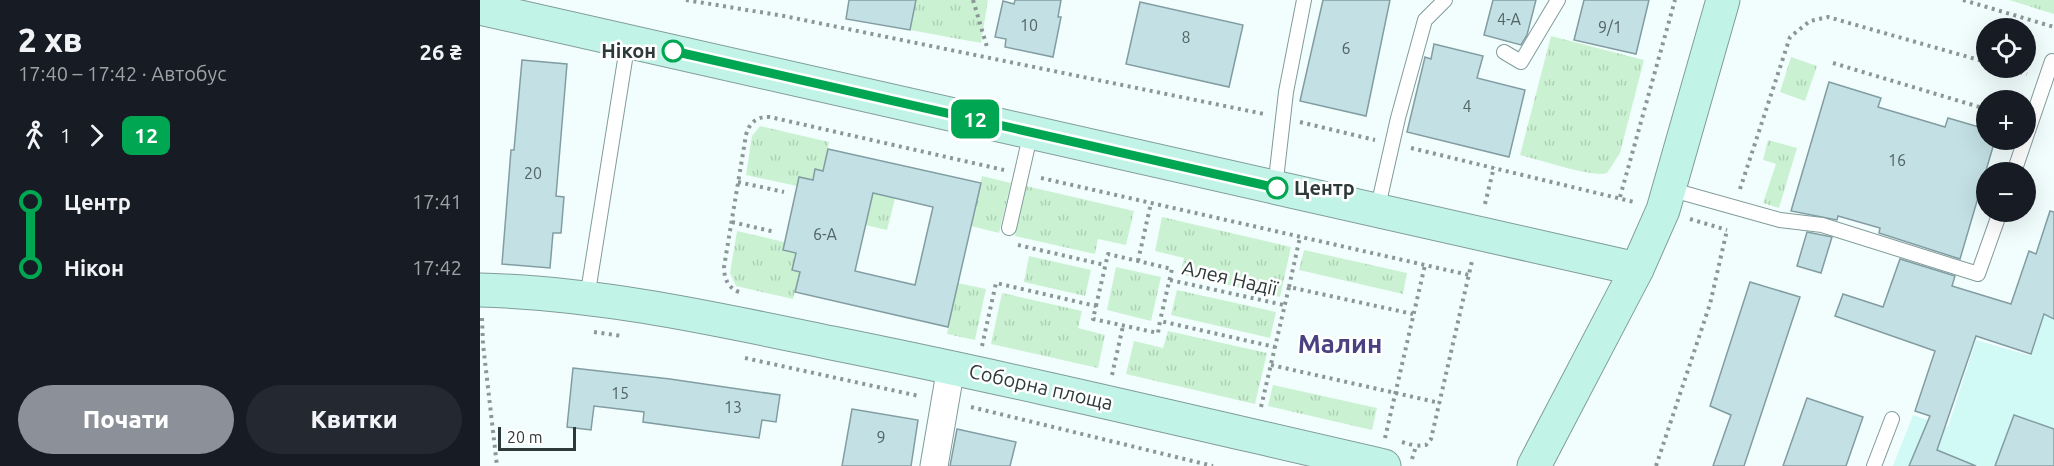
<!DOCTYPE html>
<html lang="uk">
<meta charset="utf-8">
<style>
body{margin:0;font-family:Ubuntu,sans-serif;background:#242831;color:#f1f3f6;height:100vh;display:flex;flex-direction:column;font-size:22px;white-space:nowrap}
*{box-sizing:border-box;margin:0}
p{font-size:20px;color:#9ea1a6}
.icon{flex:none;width:33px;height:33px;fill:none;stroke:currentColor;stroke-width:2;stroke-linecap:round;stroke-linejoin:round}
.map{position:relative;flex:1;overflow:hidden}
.sheet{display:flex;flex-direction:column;background:#171b24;width:480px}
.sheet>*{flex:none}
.badge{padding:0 12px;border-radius:9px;font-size:21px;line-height:39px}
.fabs{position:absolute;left:1496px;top:18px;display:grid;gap:12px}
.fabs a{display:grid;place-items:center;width:60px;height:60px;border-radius:50%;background:#171b24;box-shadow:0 6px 24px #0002;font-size:30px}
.scale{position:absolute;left:18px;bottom:15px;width:78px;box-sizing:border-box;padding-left:6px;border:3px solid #2e3a39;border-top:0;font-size:16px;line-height:21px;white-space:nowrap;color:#2e3a39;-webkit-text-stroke:4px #fff;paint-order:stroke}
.map>.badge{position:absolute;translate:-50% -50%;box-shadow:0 0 0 3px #fff}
.legs{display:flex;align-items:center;gap:9px;height:66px;padding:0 18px;font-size:20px}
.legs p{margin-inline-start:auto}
.summary{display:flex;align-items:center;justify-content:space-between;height:102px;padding:0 18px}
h1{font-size:33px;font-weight:800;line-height:45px}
.button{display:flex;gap:12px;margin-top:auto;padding:12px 18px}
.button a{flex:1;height:69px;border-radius:36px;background:#8c9099;color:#fff;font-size:24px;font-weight:800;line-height:69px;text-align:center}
.button a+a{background:#242831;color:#f1f3f6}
ul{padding:0 18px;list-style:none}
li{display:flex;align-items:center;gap:21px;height:66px;font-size:22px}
li i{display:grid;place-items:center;width:9px;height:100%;margin:0 8px;background:currentColor}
li i::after{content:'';width:15px;height:15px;margin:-8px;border:4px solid;border-radius:50%;background:#171b24}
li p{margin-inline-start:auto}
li:first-child i{background:linear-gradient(#0000 50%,currentColor 0)}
li:last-child i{background:linear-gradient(currentColor 50%,#0000 0)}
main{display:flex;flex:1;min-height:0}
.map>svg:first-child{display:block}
.built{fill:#d1f9f5}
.grass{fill:url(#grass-tufts)}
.building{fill:#c3e0e5;stroke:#829da2;stroke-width:1.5;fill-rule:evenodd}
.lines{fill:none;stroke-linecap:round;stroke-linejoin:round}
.lane-casing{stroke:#809c9a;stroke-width:16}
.street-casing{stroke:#809c9a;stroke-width:29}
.secondary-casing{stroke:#809c9a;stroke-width:35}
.path{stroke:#8b9796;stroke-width:4;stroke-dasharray:3 4.5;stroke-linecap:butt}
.lane{stroke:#fff;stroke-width:14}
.street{stroke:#fff;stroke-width:27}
.secondary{stroke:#c1f4e7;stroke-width:33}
.line-1-casing{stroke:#fff;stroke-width:14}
.line-1{stroke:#00a651;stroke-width:9}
.stop-1-dot{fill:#fff;stroke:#00a651;stroke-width:3}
.labels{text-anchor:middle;stroke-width:5;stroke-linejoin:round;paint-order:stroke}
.number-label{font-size:16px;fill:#536464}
.stop-label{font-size:20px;font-weight:bold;fill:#2e3a39;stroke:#fff;text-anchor:end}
.street-label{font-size:20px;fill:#2e3a39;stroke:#fff}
.district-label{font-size:26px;font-weight:bold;fill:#4a4280;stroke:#fff}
</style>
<main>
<section class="sheet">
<div class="summary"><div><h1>2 хв</h1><p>17:40 – 17:42 · Автобус</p></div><b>26 ₴</b></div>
<div class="legs"><svg class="icon" aria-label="walk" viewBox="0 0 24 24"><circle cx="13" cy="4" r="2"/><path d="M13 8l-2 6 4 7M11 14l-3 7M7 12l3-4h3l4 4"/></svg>1<svg class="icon" aria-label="forward" viewBox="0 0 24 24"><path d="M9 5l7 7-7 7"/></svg><b class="badge" style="background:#00a651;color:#fff">12</b></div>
<ul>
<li><i style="color:#00a651"></i><b>Центр</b><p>17:41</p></li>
<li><i style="color:#00a651"></i><b>Нікон</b><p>17:42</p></li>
</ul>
<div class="button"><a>Почати</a><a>Квитки</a></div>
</section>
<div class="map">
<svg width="1574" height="466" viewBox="0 0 1574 466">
<defs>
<pattern id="grass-tufts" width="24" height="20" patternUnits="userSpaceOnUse" patternTransform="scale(1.5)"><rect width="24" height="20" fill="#caf2d2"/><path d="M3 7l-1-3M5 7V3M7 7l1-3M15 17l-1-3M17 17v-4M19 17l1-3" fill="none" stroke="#aed0b5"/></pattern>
</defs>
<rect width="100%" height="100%" fill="#f2fefd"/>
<!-- built -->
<polygon class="built" points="1574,287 1574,466 1413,466 1433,415 1468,427 1496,340 1551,356"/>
<!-- grass -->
<g class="grass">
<polygon points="436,0 508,0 501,43 430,30"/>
<polygon points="1529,0 1574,0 1574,14"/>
<path d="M1071,36L1164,60L1140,153L1127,173C1113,178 1058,159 1040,155Z"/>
<polygon points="1311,57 1337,66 1325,101 1300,92"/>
<polygon points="280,126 349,142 343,171 335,169 333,180 317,186 266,175 272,136"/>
<polygon points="1288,140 1317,148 1299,208 1283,203 1296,164 1283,160"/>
<polygon points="502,176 531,183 519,233 491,226"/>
<polygon points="546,186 654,211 646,245 618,239 615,254 535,236"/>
<polygon points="393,193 415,199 407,230 385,225"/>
<polygon points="682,217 811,247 800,297 700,274 704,258 675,251"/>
<polygon points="257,231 304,242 303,250 316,253 320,272 313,299 256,286 250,273"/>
<polygon points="824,250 927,273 923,294 819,270"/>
<polygon points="549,256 611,270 605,296 544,282"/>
<polygon points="636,267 681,277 671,321 627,310"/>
<polygon points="478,283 506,289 495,340 467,334"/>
<polygon points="697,290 796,312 790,338 691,315"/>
<polygon points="522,293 602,311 598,328 625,335 618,368 511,344"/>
<polygon points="688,331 787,353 775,404 646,374 654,341 683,348"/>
<polygon points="793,385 897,408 892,430 788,406"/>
</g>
<!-- building -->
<g class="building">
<polygon points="369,0 436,0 430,30 366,19"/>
<polygon points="535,0 581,0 578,17 581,17 573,57 525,47 526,39 515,37 523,1 534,4"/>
<polygon points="843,0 910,0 886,116 820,101"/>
<polygon points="1013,0 1056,0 1047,35 1041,45 1004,35"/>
<polygon points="1104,0 1169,0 1156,54 1094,40"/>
<polygon points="660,2 763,25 749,87 646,64"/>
<polygon points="954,44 1003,56 997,78 1045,90 1029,157 927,132 945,57 951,59"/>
<polygon points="42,60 87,64 76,196 84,197 81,233 73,233 70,268 22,264 31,150 34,150"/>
<polygon points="1349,82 1401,98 1398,107 1465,127 1468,118 1506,129 1506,140 1515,140 1480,259 1399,233 1400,228 1358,216 1357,220 1311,211"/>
<path d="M348,149L501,183L468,327L315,292L320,272L312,270L316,253L303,250L319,177L333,180L335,169L343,171ZM393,193L453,207L435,285L375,271Z"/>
<polygon points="1570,211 1574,212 1574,319 1564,314 1551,354 1496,336 1457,450 1496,466 1429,466 1450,416 1435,411 1455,351 1355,316 1363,294 1403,307 1420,259 1475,276 1472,286 1531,304 1549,251 1556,254"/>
<polygon points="1327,232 1352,237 1341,273 1317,266"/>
<polygon points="1270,282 1320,297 1264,466 1233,466 1251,415 1230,406"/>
<polygon points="93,368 190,379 300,395 296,422 282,420 279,438 163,422 164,412 114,406 111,430 87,427"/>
<polygon points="1327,398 1383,417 1366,466 1303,466"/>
<polygon points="372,409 438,420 431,466 362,466"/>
<polygon points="1534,415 1574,429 1574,466 1515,466"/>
<polygon points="477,429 536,442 530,466 470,466"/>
</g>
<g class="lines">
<defs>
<g id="lane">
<polyline points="1024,52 1041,62 1078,0"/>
<polyline points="1534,172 1572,61"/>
<polyline points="795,188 806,92 824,0"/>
<polyline points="1189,189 1300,220 1342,225 1498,274 1520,212"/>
<polyline points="897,211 918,118 945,20 965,0"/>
<polyline points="529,228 551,132"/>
<polyline points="107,298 148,41"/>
<polyline points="1394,466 1412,419"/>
</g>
<polyline id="street" points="454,466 471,367"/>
<g id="secondary">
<polyline points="0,8 1157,269"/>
<path d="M0,290C119,293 236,319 352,343C537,380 720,424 904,466"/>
<polyline points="1054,466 1157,269 1183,210 1243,0"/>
</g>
</defs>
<!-- lane casing -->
<use href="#lane" class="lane-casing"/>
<!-- street casing -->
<use href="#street" class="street-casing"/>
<!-- secondary casing -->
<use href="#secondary" class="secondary-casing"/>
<!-- path -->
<g class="path">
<polyline points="206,0 304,16 784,114"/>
<polyline points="493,0 507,47"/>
<polyline points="1483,0 1574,27"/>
<polyline points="1353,63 1506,109"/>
<polyline points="1525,68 1547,74"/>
<polyline points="820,122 895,140"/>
<polyline points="931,148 1154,202"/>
<polyline points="561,178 989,275"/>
<polyline points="258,182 304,192"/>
<polyline points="1260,189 1310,37 1330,21 1348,17 1506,62"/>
<polyline points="1140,197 1195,0"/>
<polyline points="1005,204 1014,167"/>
<polyline points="1210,219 1247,230"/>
<polyline points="252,222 295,232"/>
<polyline points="538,245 625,265"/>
<polyline points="658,261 671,203"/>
<polyline points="690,280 804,305"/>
<polyline points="809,287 820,237"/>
<path d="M259,292C248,288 244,278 244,267L266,135C269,123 277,116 290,117L524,170"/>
<polyline points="616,306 628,254 692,269 680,321"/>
<polyline points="2,318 3,344 17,466"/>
<polyline points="114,332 142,336"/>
<polyline points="502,346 516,283 616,306 613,319 678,333 680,321 795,347"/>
<polyline points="265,358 439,396"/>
<polyline points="791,365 960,403"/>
<polyline points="632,375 643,326"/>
<polyline points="491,407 733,466"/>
<polyline points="781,407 809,287 933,314"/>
<polyline points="905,438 945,265"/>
<polyline points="922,442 936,446"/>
<polyline points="932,459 936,446 946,445 951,439 992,261"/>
<polyline points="1176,466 1230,304 1247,230"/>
</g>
<!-- lane -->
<use href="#lane" class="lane"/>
<!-- street -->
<use href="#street" class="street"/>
<!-- secondary -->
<use href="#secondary" class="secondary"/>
</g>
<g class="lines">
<defs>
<polyline id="line-1" points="193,51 797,188"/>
</defs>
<!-- line-1 casing -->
<use href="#line-1" class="line-1-casing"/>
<!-- line-1 -->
<use href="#line-1" class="line-1"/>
</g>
<!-- markers -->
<g class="stop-1-dot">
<circle cx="193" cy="51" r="10"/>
<circle cx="797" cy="188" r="10"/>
</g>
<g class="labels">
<!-- number labels -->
<g class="number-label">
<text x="1029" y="25">4-А</text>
<text x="549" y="31">10</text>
<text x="1130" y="33">9/1</text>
<text x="706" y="43">8</text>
<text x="866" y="54">6</text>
<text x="987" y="112">4</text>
<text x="1417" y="166">16</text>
<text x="53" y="179">20</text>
<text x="345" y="240">6-А</text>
<text x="140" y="399">15</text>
<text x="253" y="413">13</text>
<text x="401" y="443">9</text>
</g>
<!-- stop labels -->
<g class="stop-label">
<text x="176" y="58">Нікон</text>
<text x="814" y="195" text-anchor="start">Центр</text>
</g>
<!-- street labels -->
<g class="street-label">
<text transform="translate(750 278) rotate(13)" y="7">Алея Надії</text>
<text transform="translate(561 387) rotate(13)" y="7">Соборна площа</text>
</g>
<!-- district labels -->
<g class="district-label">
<text x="860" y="353">Малин</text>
</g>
</g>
</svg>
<div class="fabs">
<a><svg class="icon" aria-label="locate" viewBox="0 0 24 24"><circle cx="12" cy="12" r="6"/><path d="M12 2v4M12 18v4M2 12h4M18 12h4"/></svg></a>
<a>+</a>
<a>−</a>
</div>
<div class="scale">20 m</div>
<b class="badge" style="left:495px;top:119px;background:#00a651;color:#fff">12</b>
</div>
</main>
